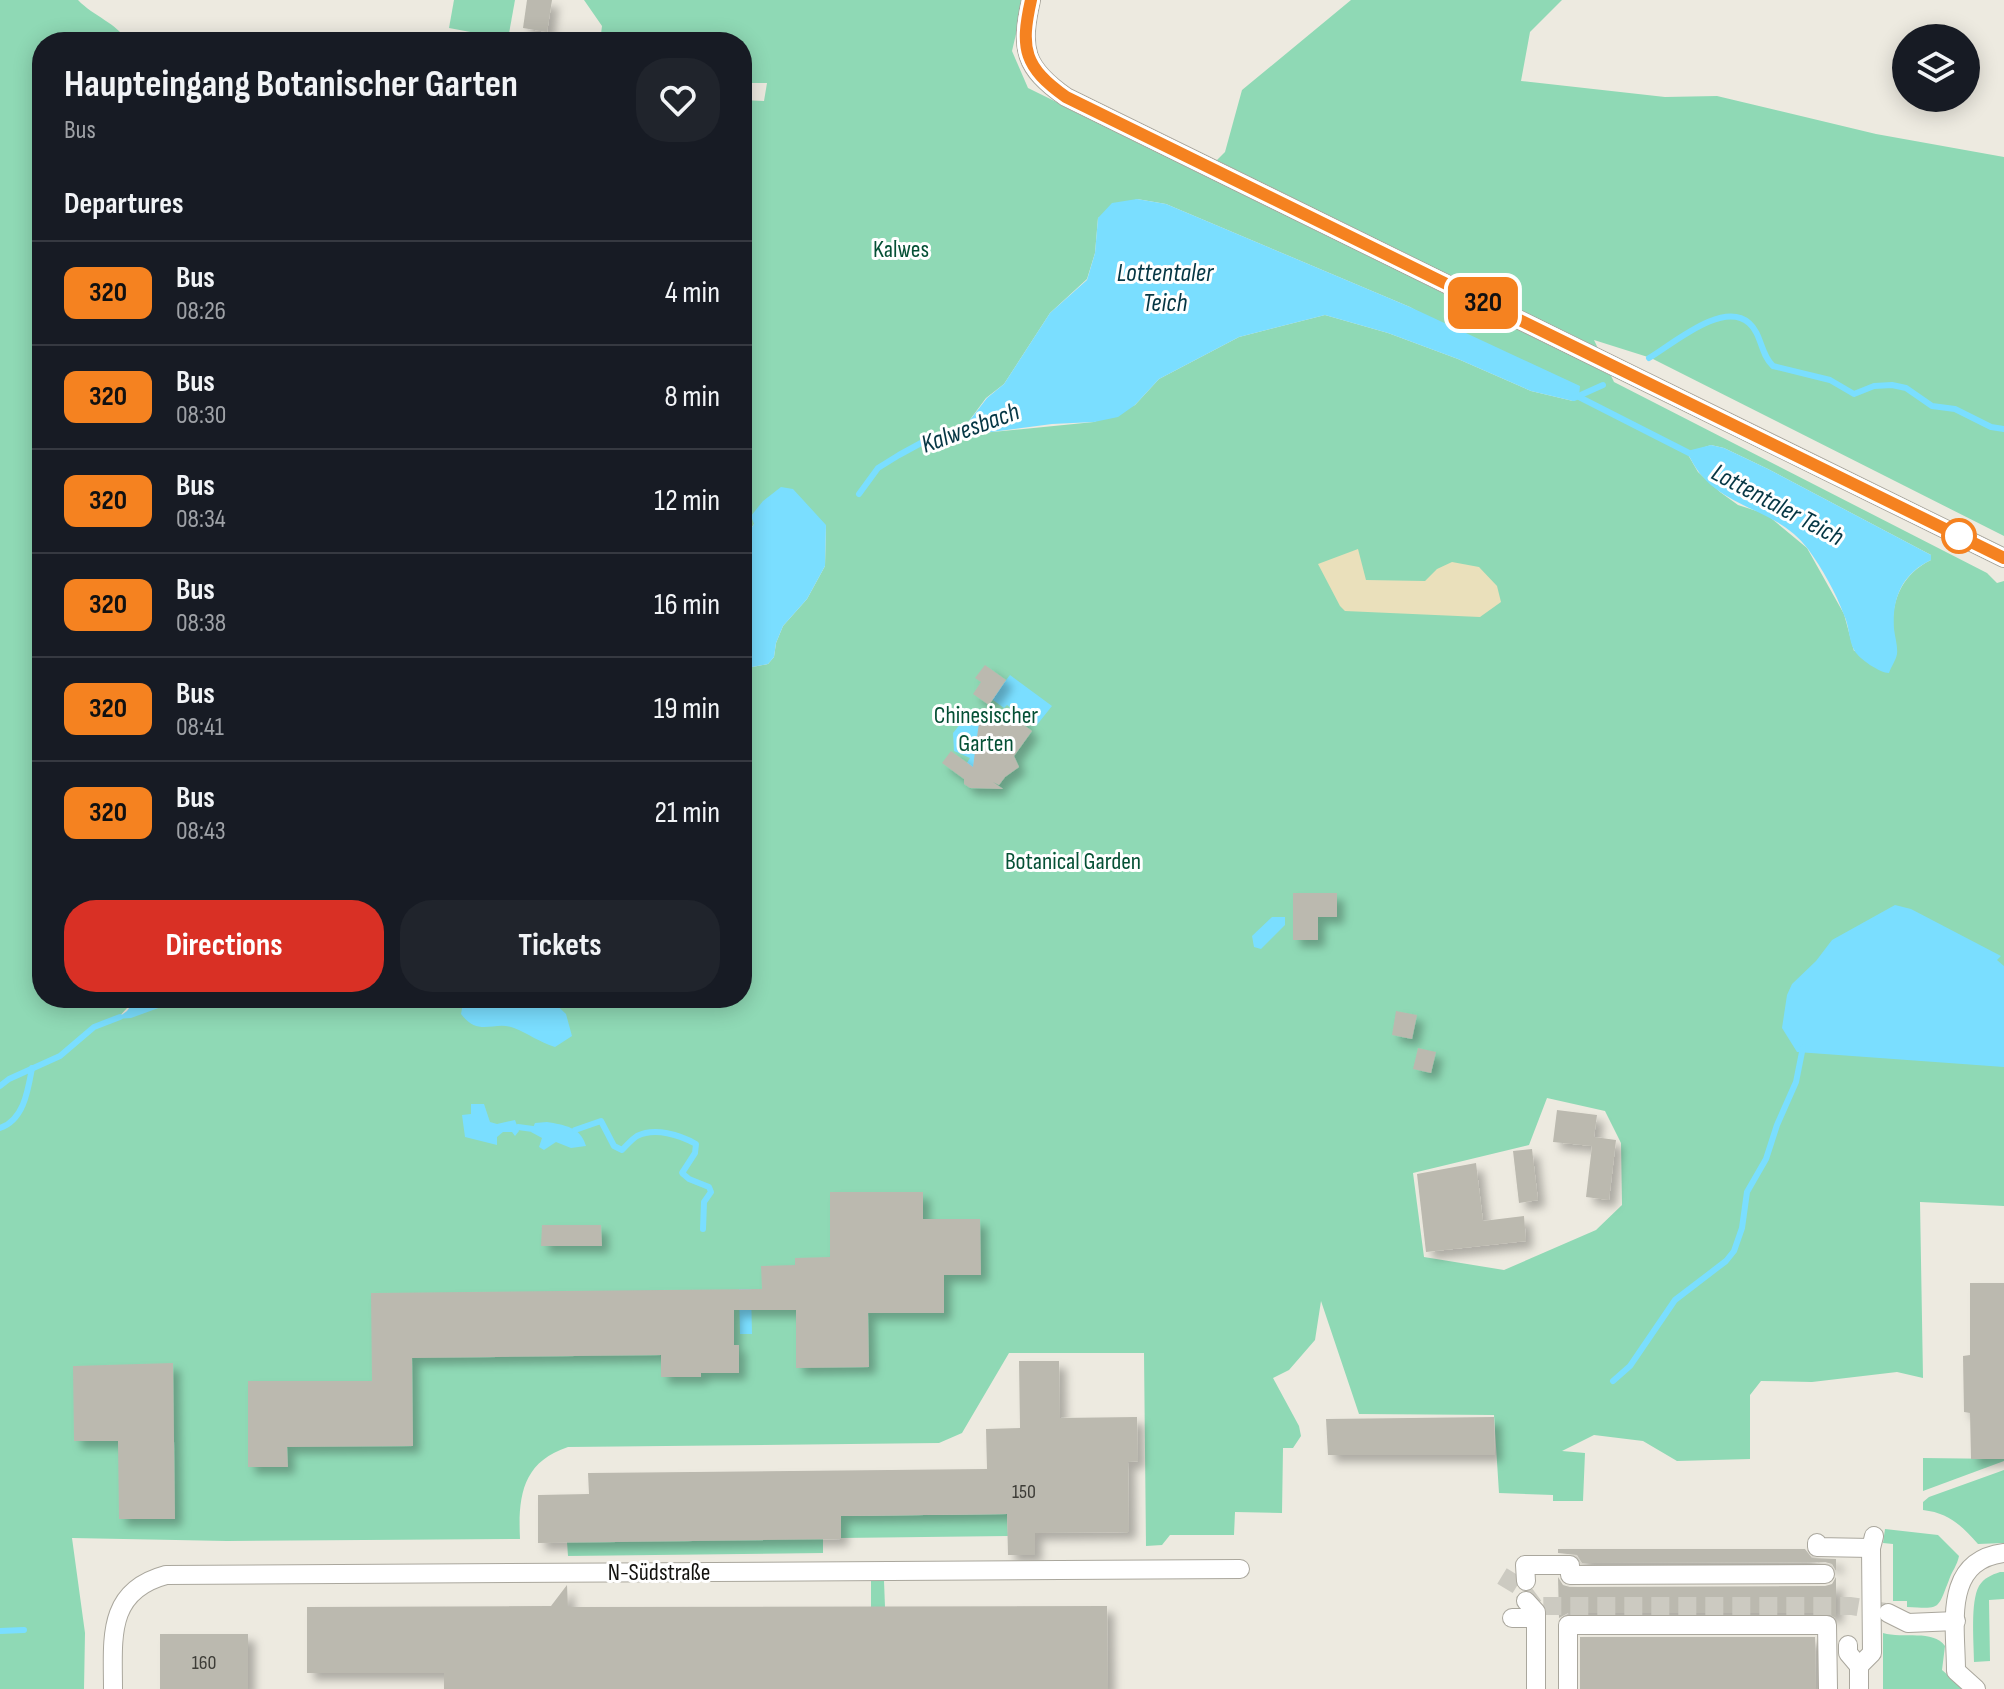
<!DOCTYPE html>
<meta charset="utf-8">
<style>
body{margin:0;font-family:"Sofia Sans Condensed",sans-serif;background:#20242c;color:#f1f3f6;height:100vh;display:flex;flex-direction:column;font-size:30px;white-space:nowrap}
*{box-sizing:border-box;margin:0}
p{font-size:26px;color:#9ea1a6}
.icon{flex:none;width:44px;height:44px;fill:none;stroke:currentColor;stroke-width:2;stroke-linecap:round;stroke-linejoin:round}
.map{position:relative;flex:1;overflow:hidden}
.drawer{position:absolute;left:32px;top:32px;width:720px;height:976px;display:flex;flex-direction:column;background:#171b24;border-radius:32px;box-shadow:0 4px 20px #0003}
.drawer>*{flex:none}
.badge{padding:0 16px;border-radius:12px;font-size:28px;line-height:52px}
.tools{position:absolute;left:1892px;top:24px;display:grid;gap:16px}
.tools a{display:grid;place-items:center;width:88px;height:88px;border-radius:50%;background:#171b24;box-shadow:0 4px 20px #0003;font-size:40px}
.map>.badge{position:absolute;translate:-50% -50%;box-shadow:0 0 0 4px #fff}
h2{padding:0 32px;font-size:30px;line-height:72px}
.round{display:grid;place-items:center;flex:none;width:84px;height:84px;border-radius:32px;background:#20242c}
.summary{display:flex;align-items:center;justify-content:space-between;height:136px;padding:0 32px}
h1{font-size:38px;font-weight:700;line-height:60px}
.cta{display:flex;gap:16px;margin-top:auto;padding:16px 32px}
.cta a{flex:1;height:92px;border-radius:32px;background:#d93025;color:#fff;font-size:32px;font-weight:700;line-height:92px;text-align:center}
.cta a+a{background:#20242c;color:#f1f3f6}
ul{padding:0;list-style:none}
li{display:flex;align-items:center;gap:24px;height:104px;padding:0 32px;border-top:2px solid #363941}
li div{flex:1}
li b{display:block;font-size:30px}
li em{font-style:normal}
li .badge{min-width:88px;font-weight:700;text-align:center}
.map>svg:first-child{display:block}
.green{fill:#8fd9b5;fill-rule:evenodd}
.sand{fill:#eae0bb}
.water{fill:#7adeff}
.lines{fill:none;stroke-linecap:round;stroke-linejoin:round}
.stream{stroke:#7adeff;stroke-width:6}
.building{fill:#bbb9af;filter:url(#shadow)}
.street-tunnel{stroke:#cccac1;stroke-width:18;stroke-dasharray:18 9;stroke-linecap:butt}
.street-casing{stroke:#aaa79d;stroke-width:20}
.street{stroke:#fff;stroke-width:18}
.line-casing{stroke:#fff;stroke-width:18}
.line{stroke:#f58220;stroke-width:12}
.stop-dot{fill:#fff;stroke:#f58220;stroke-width:4}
.labels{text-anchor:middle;stroke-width:6;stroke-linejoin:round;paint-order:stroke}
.number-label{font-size:20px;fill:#3d3c37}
.park-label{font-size:24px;fill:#055035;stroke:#fff}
.street-label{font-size:24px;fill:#13120f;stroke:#fff}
.water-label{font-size:26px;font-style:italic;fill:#053644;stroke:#fff}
</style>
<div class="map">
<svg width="2004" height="1689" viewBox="0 0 2004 1689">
<defs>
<filter id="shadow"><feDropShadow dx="7" dy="7" stdDeviation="4" flood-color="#0004"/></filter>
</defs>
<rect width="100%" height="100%" fill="#edeae0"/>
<!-- green -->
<g class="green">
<path d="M0,0H78C93,16 117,23 128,42H42V998H136L118,1018L186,998H742V669L768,664L774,657L776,643L783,626L807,599L825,566L826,525L754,524L750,530L742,531V160L744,151L742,148V100L764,101L767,83H742V42H600L602,26L584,0H1024L1012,51L1028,88L1203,174L1225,152L1242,90L1351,0H1562L1530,32L1521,81L1665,97L1717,96L1876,134L2004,157V536L1651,358L1594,340L1614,382L1987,573L1997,583L2004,581V1206L1920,1202L1923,1378L1897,1372L1812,1382L1761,1381L1750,1395V1459L1677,1461L1643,1441L1594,1435L1562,1451L1585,1453L1583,1501H1553V1495L1499,1493L1494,1415L1359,1414L1321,1301L1315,1340L1289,1370L1273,1378L1299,1426L1301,1436L1293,1448H1283L1282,1513L1235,1512L1234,1535H1170L1162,1545L1146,1546L1144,1353H1009L962,1433L939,1443L568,1447C522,1462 518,1497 520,1539L227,1541L72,1538L85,1633L84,1689H0ZM1137,199L1166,204L1410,307L1573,401L1531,391L1458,359L1388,333L1325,315L1239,337L1159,379L1135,405L1094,422L962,435L963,429L986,398L1004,384L1050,313L1087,279L1095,253L1098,218ZM1711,445L1724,448L1768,469L1931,555V560C1894,578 1887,616 1897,653L1854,651L1844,614L1807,548L1766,514L1738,505L1720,492L1698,472L1687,453ZM1547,1098L1605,1111L1621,1143L1622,1205L1596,1230L1504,1270L1424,1257L1413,1173L1529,1145Z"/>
<polygon points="454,0 515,0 508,39 449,28"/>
<polygon points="1923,1458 2004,1459 2004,1461 1923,1491"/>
<path d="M2004,1470V1543L1978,1544C1961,1525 1949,1513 1923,1510V1502L1929,1497Z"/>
<polygon points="1007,1514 1008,1536 841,1538 841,1516"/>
<path d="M1885,1529L1938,1535L1959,1556C1957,1566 1952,1571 1949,1580C1937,1610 1941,1609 1907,1607V1601H1893V1544L1883,1543Z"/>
<polygon points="830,1538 823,1539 823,1553 568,1556 567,1542"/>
<path d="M2000,1572H2004V1599L1989,1600L1990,1661L1974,1662C1974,1644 1970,1602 1979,1586C1984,1578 1991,1575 2000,1572Z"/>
<polygon points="871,1581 884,1581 885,1607 871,1607"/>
<path d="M1883,1633C1903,1639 1933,1629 1945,1646L1942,1670L1964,1689H1883Z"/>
</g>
<!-- sand -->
<polygon class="sand" points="1358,549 1366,580 1425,581 1437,569 1452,562 1479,567 1497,586 1501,602 1480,617 1345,611 1340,606 1318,564"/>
<!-- water -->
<g class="water">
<polygon points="1137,199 1166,204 1410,307 1580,386 1579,397 1573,401 1531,391 1458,359 1388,333 1325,315 1239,337 1159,379 1135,405 1118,417 1094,422 1052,424 961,436 963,429 987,398 1004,384 1050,313 1087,280 1095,253 1098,218 1112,203"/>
<path d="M1711,445L1724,448L1768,469L1931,555V560C1902,574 1892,598 1894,629C1895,637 1898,647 1897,654C1896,660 1891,667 1889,673C1880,673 1859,659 1854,650C1849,641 1849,625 1844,615C1836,593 1822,568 1808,549C1774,503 1711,511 1687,451Z"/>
<polygon points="781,487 793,489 826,525 825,566 807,599 783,626 776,643 774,657 768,664 742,669 742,531 750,530 754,524 751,516 763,501"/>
<polygon points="1010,675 1052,706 1036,726 1007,705 1004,708 982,692 996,693"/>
<polygon points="994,710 1002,715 997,778 965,766 970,758 954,751 953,733 971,711 978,715 977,724 984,726"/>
<polygon points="1895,905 1911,909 2001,956 1997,960 2004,966 2004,1067 1797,1052 1782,1028 1787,995 1792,984 1816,961 1832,940"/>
<polygon points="1272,917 1285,917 1285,925 1261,949 1254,947 1252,936"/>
<polygon points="136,998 186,998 131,1018 116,1019 127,1011"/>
<path d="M464,998H549L566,1014L572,1036L555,1047C539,1042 529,1034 514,1028C494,1020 479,1038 461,1014Z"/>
<polygon points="471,1104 484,1104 490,1122 497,1124 515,1120 519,1131 515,1136 512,1132 503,1132 497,1137 497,1145 465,1137 462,1115 471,1114"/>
<path d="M547,1122C564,1125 581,1127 586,1146L571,1148L556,1142L544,1150L539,1147L542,1138L531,1132L535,1123Z"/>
<polygon points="739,1289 751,1289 752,1334 740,1334"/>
</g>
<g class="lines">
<!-- stream -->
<g class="stream">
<path d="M1649,358C1673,344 1723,300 1749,323C1762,334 1760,354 1773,366L1830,380L1854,394L1874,386L1892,385L1906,388L1932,406L1955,409L1991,427L2004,429"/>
<polyline points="1579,397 1693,455"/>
<polyline points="1574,398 1603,385"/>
<polyline points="859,494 878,468 899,455 921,443 938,443 965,433"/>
<polyline points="0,1086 9,1079 60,1056 94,1027 120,1017"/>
<polyline points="518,1127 533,1129"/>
<path d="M0,1128C24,1120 28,1090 32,1068"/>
<path d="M575,1130L601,1121L614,1146L622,1150C626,1146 632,1139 637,1136C655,1127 680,1135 696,1144L695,1153L682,1173L689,1179L709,1187L711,1192L704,1202L703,1229"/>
<polyline points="1613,1381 1630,1366 1675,1300 1726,1261 1734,1251 1742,1228 1747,1192 1766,1159 1777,1125 1796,1082 1803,1047"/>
<polyline points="0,1631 24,1630"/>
</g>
</g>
<!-- building -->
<g class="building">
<polygon points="527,0 552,0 547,32 523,28"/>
<polygon points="985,665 1006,680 989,705 973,694 981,682 975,678"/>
<polygon points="1012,709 1022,716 1024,725 1032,731 1014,756 1019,767 1005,777 999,785 993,782 1003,789 970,788 964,784 964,779 942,763 951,751 973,767 980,715"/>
<polygon points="1293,893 1337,893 1337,917 1318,917 1318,940 1293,940"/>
<polygon points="1396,1011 1417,1015 1412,1039 1392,1035"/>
<polygon points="1418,1048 1436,1052 1431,1073 1413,1069"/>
<polygon points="1557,1110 1597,1115 1594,1137 1616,1140 1609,1200 1586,1197 1592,1146 1553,1142"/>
<polygon points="1532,1149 1538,1200 1519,1203 1513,1151"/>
<polygon points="1476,1163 1483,1221 1524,1216 1526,1241 1426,1252 1417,1174"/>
<polygon points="830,1192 923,1192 923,1219 980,1219 981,1275 944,1275 944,1313 868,1313 869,1367 796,1368 796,1310 734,1310 734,1345 739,1345 739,1373 701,1373 701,1377 661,1377 661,1355 412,1358 413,1446 287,1447 288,1467 248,1467 248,1381 372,1381 371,1293 762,1289 761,1266 795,1265 795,1258 830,1257"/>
<polygon points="542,1225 601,1225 602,1246 541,1246"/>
<polygon points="1970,1283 2004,1283 2004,1459 1971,1459 1970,1413 1964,1412 1963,1356 1970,1355"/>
<polygon points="1019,1361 1059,1361 1060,1418 1137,1417 1138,1461 1128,1462 1129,1532 1035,1533 1035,1555 1008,1555 1007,1514 841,1516 841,1539 538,1543 538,1495 589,1494 588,1473 987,1469 986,1429 1020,1428"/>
<polygon points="173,1363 175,1519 119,1519 118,1441 74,1441 73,1366"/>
<polygon points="1494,1417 1495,1455 1328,1455 1326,1419"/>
<polygon points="1558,1549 1805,1549 1812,1558 1836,1559 1836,1571 1832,1564 1825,1562 1582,1563 1577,1555 1558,1553"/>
<polygon points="1558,1577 1563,1585 1570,1587 1825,1586 1832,1584 1836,1577 1836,1618 1827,1613 1568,1613 1559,1618"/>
<polygon points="567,1585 568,1607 1107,1606 1108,1689 444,1689 444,1673 307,1673 307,1607 551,1606"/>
<rect x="160" y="1634" width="88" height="55"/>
<polygon points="1580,1637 1815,1637 1816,1689 1580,1689"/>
</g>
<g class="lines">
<!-- street-tunnel -->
<polyline class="street-tunnel" points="1502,1576 1520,1587 1534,1606 1851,1606 1886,1612"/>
<defs>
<g id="street">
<path d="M1031,0C1020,49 1024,68 1066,97L2004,558"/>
<polyline points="1817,1543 1817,1547 1871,1548"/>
<polyline points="1526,1581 1525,1565 1570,1565 1570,1575 1825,1574"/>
<polyline points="1526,1601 1536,1612 1536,1689"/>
<polyline points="1888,1613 1908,1623 1956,1621"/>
<polyline points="1512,1618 1536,1618"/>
<polyline points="1848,1645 1848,1653 1859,1666"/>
<path d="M113,1689C113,1639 106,1591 166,1575L1240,1569"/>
<polyline points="1568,1689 1568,1625 1827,1625 1828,1689"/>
<polyline points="1859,1689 1859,1666 1872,1653 1871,1548 1874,1536"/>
<path d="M1976,1689L1956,1671C1956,1625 1942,1561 2004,1553"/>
</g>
</defs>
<!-- street casing -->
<use href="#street" class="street-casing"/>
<!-- street -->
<use href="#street" class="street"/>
</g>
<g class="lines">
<defs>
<path id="line" d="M1031,0C1020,49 1024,67 1066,97L2004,558"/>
</defs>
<!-- line casing -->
<use href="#line" class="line-casing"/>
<!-- line -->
<use href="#line" class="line"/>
</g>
<!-- markers -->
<circle class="stop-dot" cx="1959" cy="536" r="16"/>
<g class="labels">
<!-- number labels -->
<g class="number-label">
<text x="1024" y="1498">150</text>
<text x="204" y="1669">160</text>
</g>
<!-- park labels -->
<g class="park-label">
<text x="901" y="257">Kalwes</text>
<text x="986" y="723">Chinesischer<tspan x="986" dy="28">Garten</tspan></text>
<text x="1073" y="869">Botanical Garden</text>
</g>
<!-- street labels -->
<g class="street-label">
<text x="659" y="1580">N-Südstraße</text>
</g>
<!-- water labels -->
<g class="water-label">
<text x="1165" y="281">Lottentaler<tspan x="1165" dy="30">Teich</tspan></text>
<text transform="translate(970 427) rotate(-20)" y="9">Kalwesbach</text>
<text transform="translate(1778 504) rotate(28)" y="9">Lottentaler Teich</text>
</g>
</g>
</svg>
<div class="tools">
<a><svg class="icon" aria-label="layers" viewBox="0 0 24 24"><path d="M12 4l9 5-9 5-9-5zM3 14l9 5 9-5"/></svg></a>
</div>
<b class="badge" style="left:1483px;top:303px;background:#f58220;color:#111">320</b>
<section class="drawer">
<div class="summary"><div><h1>Haupteingang Botanischer Garten</h1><p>Bus</p></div><a class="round"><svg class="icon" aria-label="heart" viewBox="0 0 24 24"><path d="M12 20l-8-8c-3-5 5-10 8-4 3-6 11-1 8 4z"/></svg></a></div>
<h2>Departures</h2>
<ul>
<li><span class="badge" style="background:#f58220;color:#111">320</span><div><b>Bus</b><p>08:26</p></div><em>4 min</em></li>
<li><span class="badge" style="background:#f58220;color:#111">320</span><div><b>Bus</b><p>08:30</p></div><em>8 min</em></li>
<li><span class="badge" style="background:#f58220;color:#111">320</span><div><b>Bus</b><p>08:34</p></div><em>12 min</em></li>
<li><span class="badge" style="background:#f58220;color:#111">320</span><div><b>Bus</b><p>08:38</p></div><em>16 min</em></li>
<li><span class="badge" style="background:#f58220;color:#111">320</span><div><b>Bus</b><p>08:41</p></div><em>19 min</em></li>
<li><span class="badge" style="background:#f58220;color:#111">320</span><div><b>Bus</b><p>08:43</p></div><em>21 min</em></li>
</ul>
<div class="cta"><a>Directions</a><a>Tickets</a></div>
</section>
</div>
